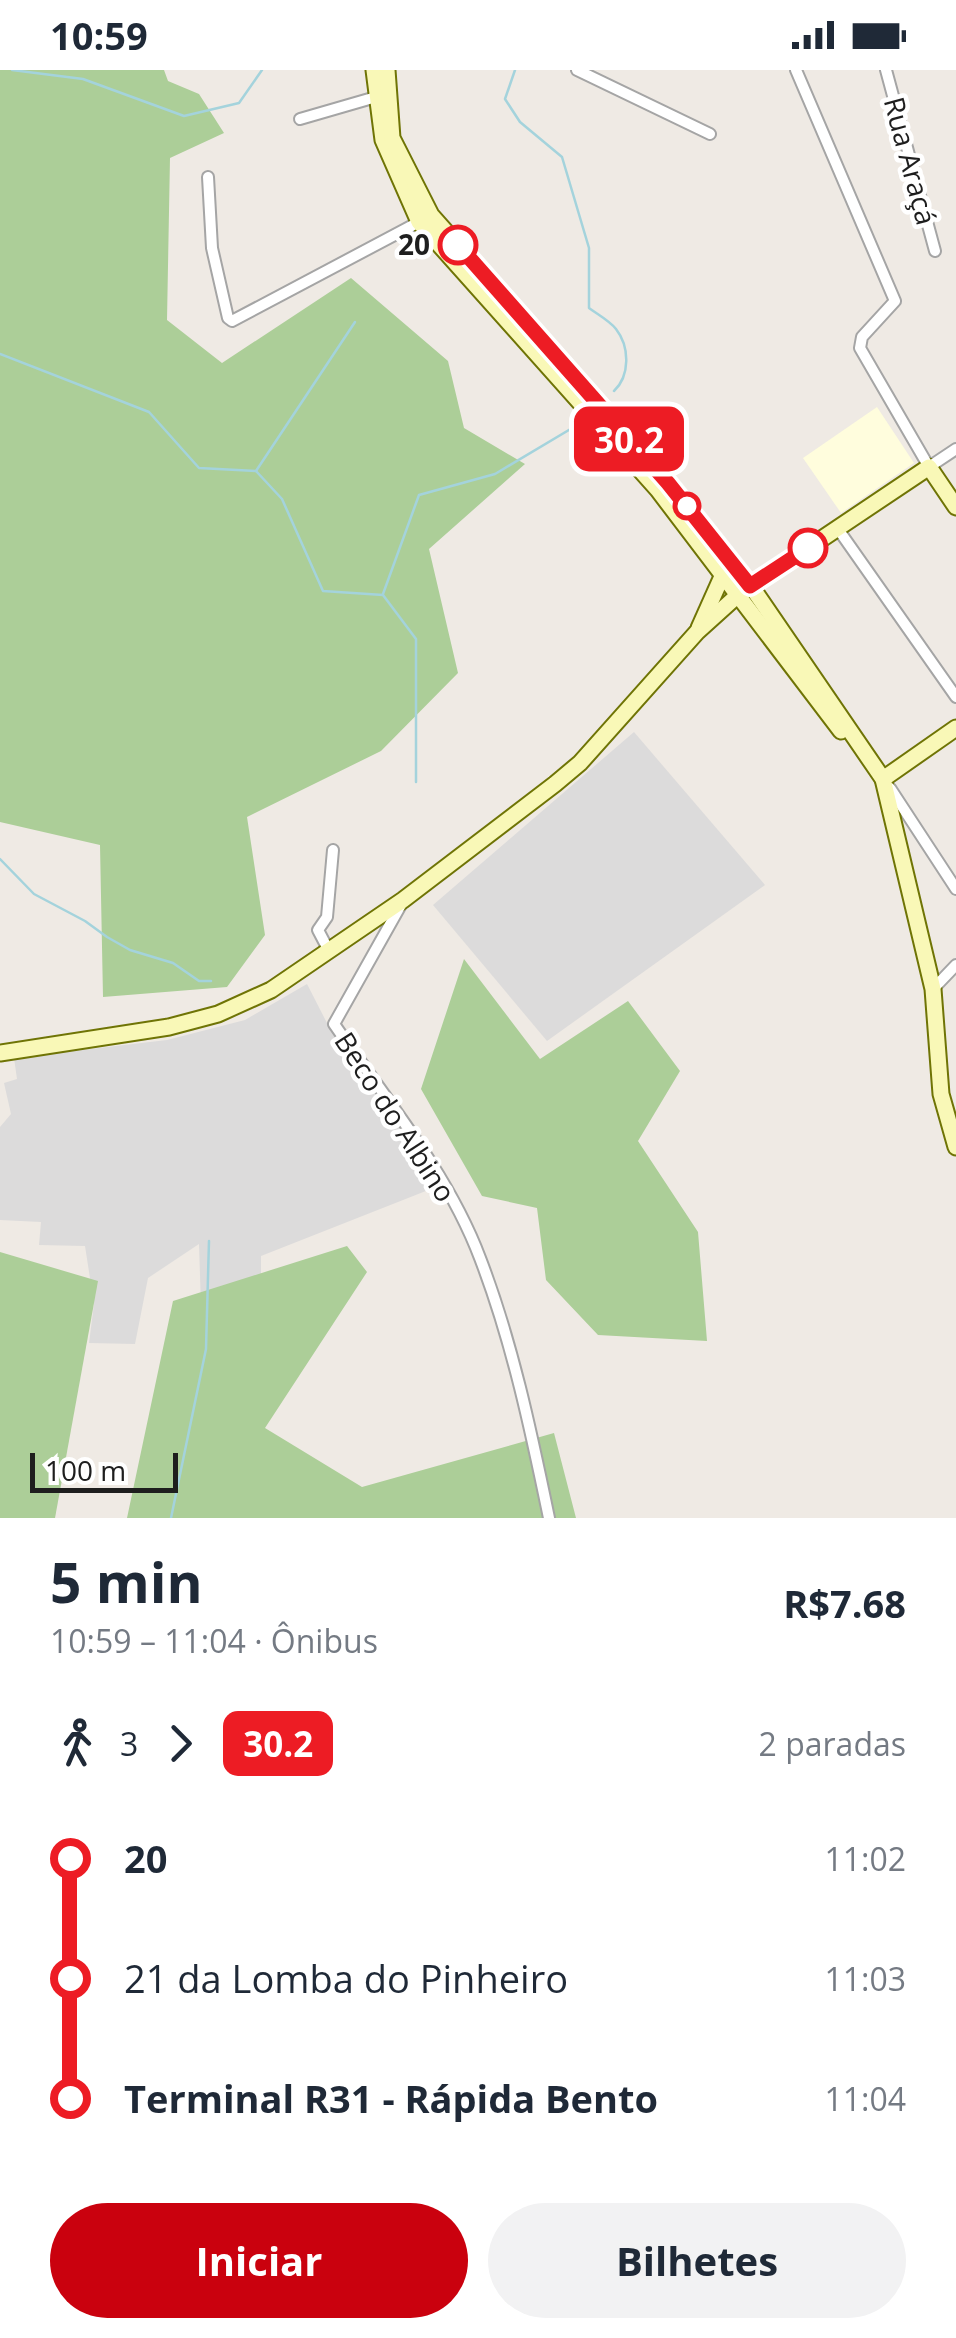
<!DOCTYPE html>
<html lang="pt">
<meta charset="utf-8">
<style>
body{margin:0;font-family:"Open Sans",sans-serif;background:#f2f2f3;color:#1f2937;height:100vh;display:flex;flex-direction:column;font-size:38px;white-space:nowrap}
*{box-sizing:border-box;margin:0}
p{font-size:32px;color:#747a83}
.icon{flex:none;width:55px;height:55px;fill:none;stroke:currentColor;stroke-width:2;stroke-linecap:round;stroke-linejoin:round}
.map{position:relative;height:1448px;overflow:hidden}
.drawer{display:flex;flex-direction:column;background:#fff;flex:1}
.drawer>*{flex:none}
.badge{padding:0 20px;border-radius:15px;font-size:35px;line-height:65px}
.scale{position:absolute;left:30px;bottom:25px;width:148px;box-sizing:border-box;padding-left:10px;border:5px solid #1e1e1e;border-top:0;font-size:28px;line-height:35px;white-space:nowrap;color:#1e1e1e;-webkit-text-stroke:8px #fff;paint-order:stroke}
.map>.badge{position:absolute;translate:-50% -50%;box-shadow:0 0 0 5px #fff}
.legs{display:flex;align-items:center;gap:15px;height:110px;padding:0 50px;font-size:32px}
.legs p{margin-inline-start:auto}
.overview{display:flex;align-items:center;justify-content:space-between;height:170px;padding:0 50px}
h1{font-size:55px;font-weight:700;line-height:75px}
.cta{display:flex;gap:20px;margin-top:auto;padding:20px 50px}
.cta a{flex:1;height:115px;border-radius:60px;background:#ca010e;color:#fff;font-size:40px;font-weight:700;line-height:115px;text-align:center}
.cta a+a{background:#f2f2f3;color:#1f2937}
ul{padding:0 50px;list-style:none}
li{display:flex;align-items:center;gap:35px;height:120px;font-size:38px}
li i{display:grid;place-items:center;width:15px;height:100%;margin:0 12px;background:currentColor}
li i::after{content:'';width:25px;height:25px;margin:-12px;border:8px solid;border-radius:50%;background:#fff}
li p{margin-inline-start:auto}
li:first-child i{background:linear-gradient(#0000 50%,currentColor 0)}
li:last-child i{background:linear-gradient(currentColor 50%,#0000 0)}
.status{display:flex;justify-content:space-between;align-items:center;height:70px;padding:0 50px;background:#fff;direction:ltr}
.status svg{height:28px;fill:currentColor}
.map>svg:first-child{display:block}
.residential{fill:#dcdbdb}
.education{fill:#fffddd}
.forest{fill:#acce98}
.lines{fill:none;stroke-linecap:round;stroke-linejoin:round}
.stream{stroke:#a4d3dc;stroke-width:2.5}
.street-casing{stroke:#a5a5a5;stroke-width:14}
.secondary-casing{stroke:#6f7405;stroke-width:19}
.street{stroke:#fff;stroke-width:10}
.secondary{stroke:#f9f8b7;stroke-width:15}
.line-1-casing{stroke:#fff;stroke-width:22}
.line-1{stroke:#ed1c24;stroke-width:15}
.stop-1-dot{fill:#fff;stroke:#ed1c24;stroke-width:5}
.labels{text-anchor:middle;stroke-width:9;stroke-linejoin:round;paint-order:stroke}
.street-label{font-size:28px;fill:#1e1e1e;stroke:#fff}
.stop-label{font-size:28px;font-weight:bold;fill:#1e1e1e;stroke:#fff;text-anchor:end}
</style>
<div class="status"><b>10:59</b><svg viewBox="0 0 49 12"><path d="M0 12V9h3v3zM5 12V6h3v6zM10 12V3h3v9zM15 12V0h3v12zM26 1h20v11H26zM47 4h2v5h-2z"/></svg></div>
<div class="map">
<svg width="956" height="1448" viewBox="0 0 956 1448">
<rect width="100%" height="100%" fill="#efeae4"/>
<!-- residential -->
<g class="residential">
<polygon points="634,662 765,815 547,971 433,835"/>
<polygon points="307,914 327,953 421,1088 436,1117 261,1186 261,1204 201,1237 199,1174 148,1208 135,1274 89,1273 94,1234 85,1176 39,1175 41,1152 0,1150 0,1057 11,1044 4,1013 17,1009 14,988 167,970 245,950"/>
</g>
<!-- education -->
<polygon class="education" points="877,337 914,393 841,443 803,388"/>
<!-- forest -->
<g class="forest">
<polygon points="0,0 164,0 168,11 199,24 224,63 170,88 167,250 222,293 351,208 448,291 464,358 525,394 429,479 458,603 381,681 247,747 265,865 227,917 103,927 100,775 0,752"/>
<polygon points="464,889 540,989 628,931 680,1001 638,1071 698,1162 707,1271 598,1265 546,1210 537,1138 482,1126 421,1019"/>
<polygon points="347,1176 367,1202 265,1358 362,1417 554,1363 576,1448 127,1448 173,1231"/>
<polygon points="0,1182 98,1211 55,1448 0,1448"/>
</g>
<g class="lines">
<!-- stream -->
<g class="stream">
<polyline points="12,0 83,9 184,46 239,33 262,0"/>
<path d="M515,0L505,29L520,52L562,87L589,178V238C597,244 610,251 616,259C630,277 630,306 614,321"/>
<polyline points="0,284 149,342 199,398 256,401 282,429 323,521 383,525 416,569 416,712"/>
<polyline points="256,401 355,252"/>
<polyline points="383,524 419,425 495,404 584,351"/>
<polyline points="0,789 34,824 85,851 107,867 130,880 173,893 199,911 211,911"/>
<polyline points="171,1448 206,1279 209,1171"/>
</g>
<defs>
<g id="street">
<polyline points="577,0 710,64"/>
<polyline points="796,0 895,231 862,267 860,278 929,397 956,379"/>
<polyline points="886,0 935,181"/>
<polyline points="300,49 376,27"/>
<polyline points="208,107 212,178 228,248 232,251 419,152"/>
<polyline points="838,459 956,627"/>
<polyline points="890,718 956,819"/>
<path d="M402,833L334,954C385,1028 448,1103 480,1188C512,1271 531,1361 549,1448"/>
<polyline points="329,881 318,860 327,847 333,780"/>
<polyline points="933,919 956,895"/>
</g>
<g id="secondary">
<polyline points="374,0 383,70 419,152 658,420 841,661"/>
<polyline points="387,0 392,68 431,145 669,413 751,516 883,709 933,919 941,1024 956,1077"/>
<polyline points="699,558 724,502"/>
<polyline points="883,709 956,658"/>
<polyline points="0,983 169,957 218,944 271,920 403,830 555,714 580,693 697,562 738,525 929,397 956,437"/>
</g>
</defs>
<!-- street casing -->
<use href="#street" class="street-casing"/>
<!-- secondary casing -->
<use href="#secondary" class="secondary-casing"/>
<!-- street -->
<use href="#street" class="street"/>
<!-- secondary -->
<use href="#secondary" class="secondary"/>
</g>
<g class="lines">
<defs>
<polyline id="line-1" points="458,175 668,413 750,516 808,478"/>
</defs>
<!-- line-1 casing -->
<use href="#line-1" class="line-1-casing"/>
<!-- line-1 -->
<use href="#line-1" class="line-1"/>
</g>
<!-- markers -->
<g class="stop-1-dot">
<circle cx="458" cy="175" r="18"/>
<circle cx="687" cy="436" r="12"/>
<circle cx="808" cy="478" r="18"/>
</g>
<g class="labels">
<!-- street labels -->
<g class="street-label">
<text transform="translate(910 91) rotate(75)" y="10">Rua Araçá</text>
<text transform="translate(395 1047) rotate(57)" y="10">Beco do Albino</text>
</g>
<!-- stop labels -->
<g class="stop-label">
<text x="430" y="185">20</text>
</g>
</g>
</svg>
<div class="scale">100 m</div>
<b class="badge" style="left:629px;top:369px;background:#ed1c24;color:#fff">30.2</b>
</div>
<section class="drawer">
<div class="overview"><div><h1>5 min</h1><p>10:59 – 11:04 · Ônibus</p></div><b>R$7.68</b></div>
<div class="legs"><svg class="icon" aria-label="walk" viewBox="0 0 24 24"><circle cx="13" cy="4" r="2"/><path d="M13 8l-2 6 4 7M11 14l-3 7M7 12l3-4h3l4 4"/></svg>3<svg class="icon" aria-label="forward" viewBox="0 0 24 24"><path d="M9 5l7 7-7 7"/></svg><b class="badge" style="background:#ed1c24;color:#fff">30.2</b><p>2 paradas</p></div>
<ul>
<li><i style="color:#ed1c24"></i><b>20</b><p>11:02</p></li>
<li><i style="color:#ed1c24"></i><span>21 da Lomba do Pinheiro</span><p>11:03</p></li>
<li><i style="color:#ed1c24"></i><b>Terminal R31 - Rápida Bento</b><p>11:04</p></li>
</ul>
<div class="cta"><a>Iniciar</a><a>Bilhetes</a></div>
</section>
